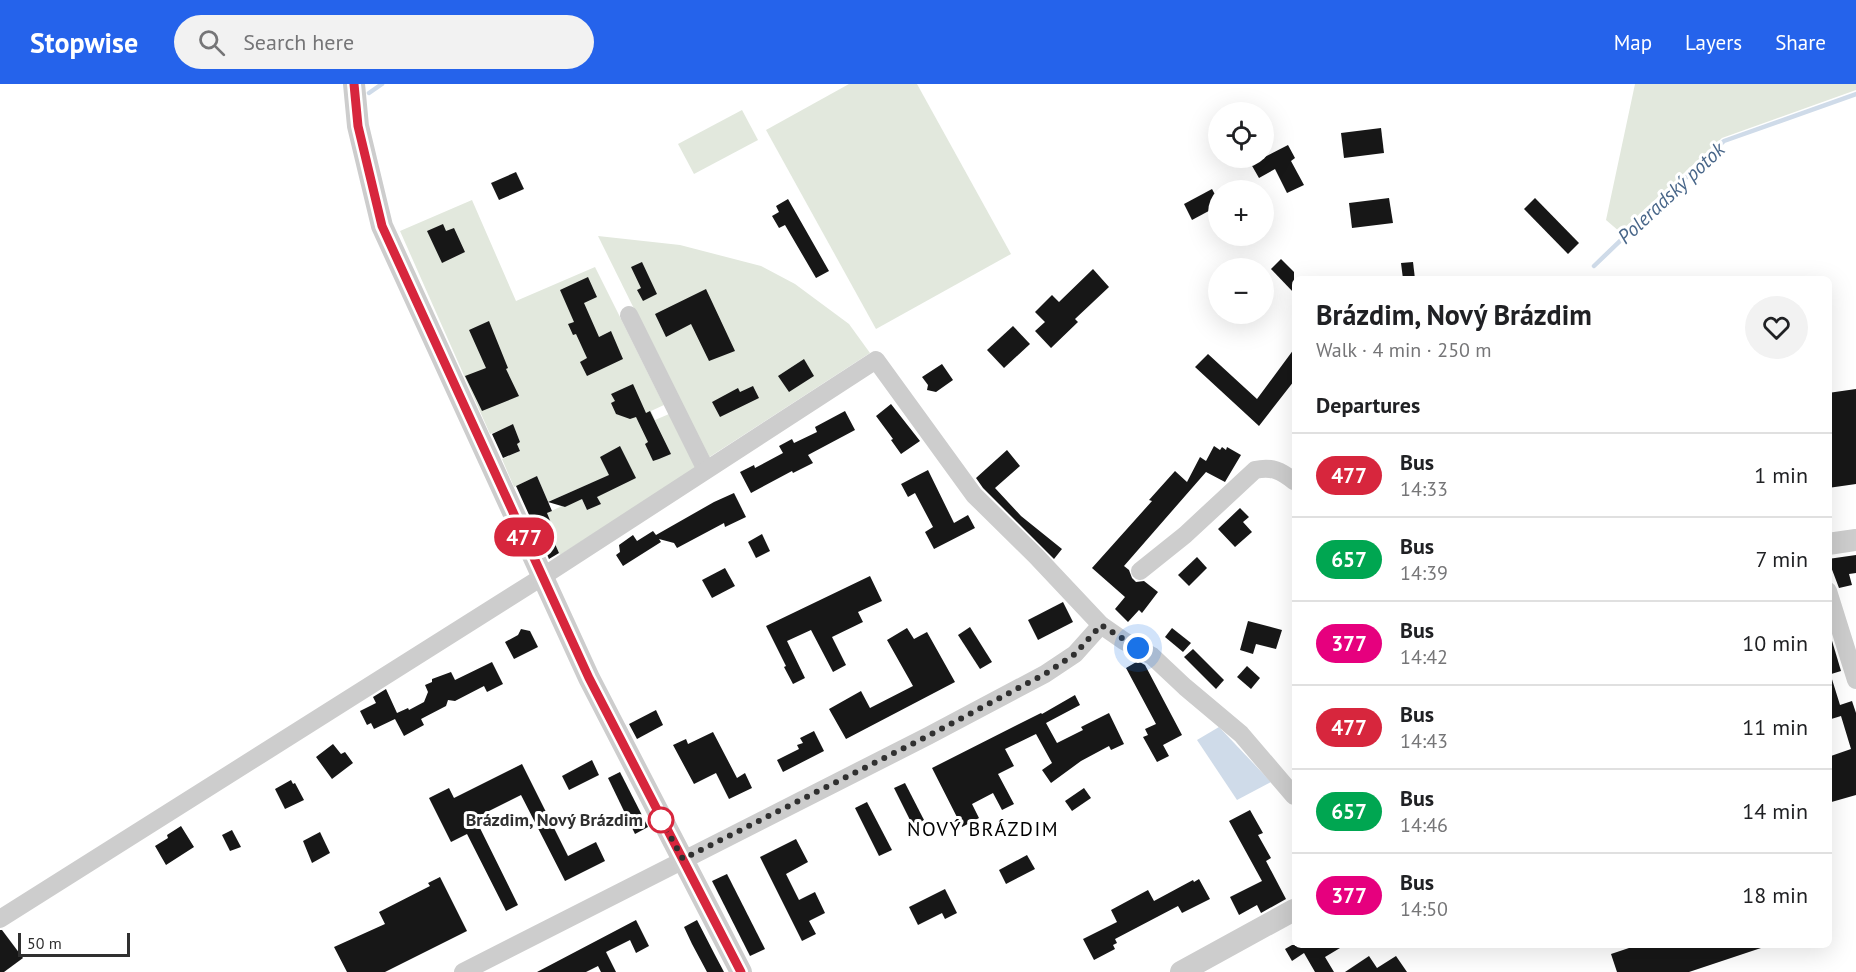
<!DOCTYPE html>
<meta charset="utf-8">
<style>
body{margin:0;font-family:"PT Sans",sans-serif;background:#f2f2f2;color:#202124;height:100vh;display:flex;flex-direction:column;font-size:22px;white-space:nowrap}
*{box-sizing:border-box;margin:0}
p{font-size:20px;color:#757577}
.icon{flex:none;width:33px;height:33px;fill:none;stroke:currentColor;stroke-width:2;stroke-linecap:round;stroke-linejoin:round}
.map{position:relative;flex:1;overflow:hidden}
.panel{position:absolute;left:1292px;top:192px;width:540px;height:672px;display:flex;flex-direction:column;background:#fff;border-radius:9px;box-shadow:0 6px 24px #0002}
.panel>*{flex:none}
.badge{padding:0 12px;border-radius:20px;font-size:21px;line-height:39px}
.buttons{position:absolute;left:1208px;top:18px;display:grid;gap:12px}
.buttons a{display:grid;place-items:center;width:66px;height:66px;border-radius:50%;background:#fff;box-shadow:0 6px 24px #0002;font-size:30px}
.scale{position:absolute;left:18px;bottom:15px;width:112px;box-sizing:border-box;padding-left:6px;border:3px solid #303030;border-top:0;font-size:16px;line-height:21px;white-space:nowrap;color:#303030;-webkit-text-stroke:4px #fff;paint-order:stroke}
.you{position:absolute;width:30px;height:30px;margin:-15px;border:4px solid #fff;border-radius:50%;background:#1a73e8;box-shadow:0 0 0 9px #1a73e833}
.map>.badge{position:absolute;translate:-50% -50%;box-shadow:0 0 0 3px #fff}
h2{padding:0 24px;font-size:22px;line-height:54px}
.round{display:grid;place-items:center;flex:none;width:63px;height:63px;border-radius:32px;background:#f2f2f2}
.overview{display:flex;align-items:center;justify-content:space-between;height:102px;padding:0 24px}
h1{font-size:28px;font-weight:800;line-height:45px}
ul{padding:0;list-style:none}
li{display:flex;align-items:center;gap:18px;height:84px;padding:0 24px;border-top:2px solid #e0e0e0}
li div{flex:1}
li b{display:block;font-size:22px}
li em{font-style:normal}
li .badge{min-width:66px;font-weight:700;text-align:center}
header{display:flex;align-items:center;gap:36px;box-sizing:border-box;height:84px;padding:0 30px;background:#2563eb;color:#fff}
header strong{font-size:28px}
nav{display:flex;gap:33px;margin-inline-start:auto;font-size:21px}
.search{width:420px;height:54px;background:#f2f2f2;display:flex;align-items:center;gap:15px;box-sizing:border-box;padding:0 21px;border-radius:33px;color:#757577;font-size:22px}
.map>svg:first-child{display:block}
.green{fill:#e2e8dd}
.water{fill:#cfdbe9}
.lines{fill:none;stroke-linecap:round;stroke-linejoin:round}
.stream{stroke:#cfdbe9;stroke-width:4.5}
.building{fill:#171717}
.minor{stroke:#cdcdcd;stroke-width:18}
.tertiary{stroke:#cdcdcd;stroke-width:22}
.line-casing{stroke:#fff;stroke-width:14}
.line{stroke:#d7263d;stroke-width:9}
.walk{stroke:#303030;stroke-width:6;stroke-dasharray:0 10.8}
.stop-dot{fill:#fff;stroke:#d7263d;stroke-width:3}
.labels{text-anchor:middle;stroke-width:6;stroke-linejoin:round;paint-order:stroke}
.stop-label{font-size:18px;font-weight:bold;fill:#303030;stroke:#fff;text-anchor:end}
.water-label{font-size:20px;font-style:italic;fill:#486689;stroke:#fff}
.neighbourhood-label{font-size:20px;letter-spacing:1.5px;fill:#000;stroke:#fff}
</style>
<header>
<strong>Stopwise</strong>
<div class="search"><svg class="icon" aria-label="search" viewBox="0 0 24 24"><circle cx="10" cy="10" r="6"/><path d="M15 15l6 6"/></svg>Search here</div>
<nav><a>Map</a><a>Layers</a><a>Share</a></nav>
</header>
<div class="map">
<svg width="1856" height="888" viewBox="0 0 1856 888">
<rect width="100%" height="100%" fill="#fff"/>
<!-- green -->
<g class="green">
<polygon points="849,0 917,0 1011,170 876,245 766,46"/>
<polygon points="1635,0 1856,0 1856,6 1722,54 1620,148 1606,136"/>
<polygon points="742,26 758,56 694,90 678,60"/>
<polygon points="472,116 516,217 595,183 664,321 651,327 655,336 669,330 696,384 560,471 552,453 556,451 547,429 562,422 565,423 581,413 587,426 600,420 591,399 548,418 537,392 514,403 502,375 520,367 517,360 520,358 513,341 490,350 400,147"/>
<polygon points="598,152 680,161 761,182 795,200 849,240 870,269 708,374"/>
</g>
<!-- water -->
<polygon class="water" points="1219,643 1271,698 1237,716 1197,656"/>
<g class="lines">
<!-- stream -->
<g class="stream">
<polyline points="369,9 382,0"/>
<polyline points="1594,182 1724,57 1856,10"/>
</g>
</g>
<!-- building -->
<g class="building">
<polygon points="1381,44 1384,69 1344,74 1341,49"/>
<polygon points="1288,61 1295,74 1291,77 1304,101 1287,109 1275,85 1259,94 1251,80"/>
<polygon points="516,88 524,105 499,116 491,99"/>
<polygon points="1212,105 1218,116 1218,122 1192,136 1184,120"/>
<polygon points="1389,114 1393,139 1352,144 1349,119"/>
<polygon points="1535,114 1579,159 1568,170 1524,125"/>
<polygon points="788,115 829,187 816,194 785,141 779,144 772,132 779,128 776,122"/>
<polygon points="443,140 446,147 454,144 465,168 442,179 427,147"/>
<polygon points="1281,175 1294,188 1294,209 1271,185"/>
<polygon points="642,178 657,210 643,217 637,206 641,204 631,183"/>
<polygon points="1413,178 1415,195 1403,195 1401,179"/>
<polygon points="1093,185 1109,203 1075,235 1078,238 1051,264 1035,247 1045,238 1035,228 1052,211 1059,218"/>
<polygon points="588,193 597,213 584,219 599,253 611,247 623,275 587,292 580,278 587,274 576,250 573,251 568,240 574,238 560,206"/>
<polygon points="706,205 735,267 709,277 691,240 666,253 655,230"/>
<polygon points="489,237 508,284 506,285 519,312 482,327 465,292 486,284 469,246"/>
<polygon points="1013,242 1030,260 1004,284 987,266"/>
<polygon points="1294,265 1294,297 1259,342 1195,283 1208,270 1257,315"/>
<polygon points="804,275 814,292 789,308 778,292"/>
<polygon points="942,280 953,296 936,308 927,306 928,301 922,293"/>
<polygon points="633,300 646,329 650,327 671,370 659,375 653,377 645,360 648,358 636,333 630,335 616,330 611,319 615,317 611,310"/>
<polygon points="753,302 759,314 720,333 712,318 738,304 740,308"/>
<polygon points="1856,305 1856,400 1828,404 1828,309"/>
<polygon points="891,320 920,357 901,370 891,356 893,355 876,332"/>
<polygon points="845,327 855,346 808,371 813,379 793,389 792,387 751,409 740,388 754,381 755,384 783,369 779,362 792,355 794,359 817,348 815,343"/>
<polygon points="513,340 520,358 517,360 520,367 503,374 492,350"/>
<polygon points="620,362 636,394 597,413 601,420 587,426 582,415 565,423 548,418 609,391 600,373"/>
<polygon points="1214,362 1220,366 1222,363 1226,366 1227,363 1241,371 1225,398 1206,388 1124,482 1129,486 1132,494 1136,498 1144,497 1158,508 1142,529 1139,526 1128,538 1115,525 1125,513 1092,484 1152,417 1149,416 1175,387 1187,398 1200,373 1206,377"/>
<polygon points="1007,366 1020,382 995,404 1021,432 1062,465 1054,475 983,404 976,394"/>
<polygon points="928,386 954,439 968,431 975,444 934,465 925,448 933,443 915,409 908,413 901,400"/>
<polygon points="537,392 552,427 547,429 556,451 552,453 559,469 549,475 516,402"/>
<polygon points="734,409 746,433 725,443 724,439 677,464 674,459 659,455 661,458 623,482 616,471 620,468 619,461 633,451 637,457 653,447 656,451 714,418"/>
<polygon points="1240,424 1249,433 1243,438 1252,448 1235,463 1218,445"/>
<polygon points="762,450 770,467 756,474 748,458"/>
<polygon points="1856,471 1856,489 1849,490 1852,501 1839,504 1828,475"/>
<polygon points="1197,473 1207,484 1189,502 1178,491"/>
<polygon points="725,484 735,502 712,514 702,496"/>
<polygon points="870,492 882,517 858,528 863,538 832,553 846,581 833,588 811,546 787,557 805,594 793,600 784,583 786,582 766,542"/>
<polygon points="1063,518 1073,538 1038,556 1028,536"/>
<polygon points="1248,537 1282,546 1276,565 1256,560 1253,570 1240,566"/>
<polygon points="970,543 992,578 980,585 958,551"/>
<polygon points="907,544 914,555 927,548 955,598 846,655 829,625 861,607 870,624 913,602 887,556"/>
<polygon points="1172,544 1191,559 1183,568 1165,553"/>
<polygon points="521,545 530,547 538,563 514,575 505,558 518,551"/>
<polygon points="1830,550 1841,587 1828,591 1828,551"/>
<polygon points="1193,565 1224,596 1216,605 1184,573"/>
<polygon points="1138,577 1145,581 1182,651 1163,661 1169,672 1157,678 1143,653 1148,651 1145,645 1156,640 1126,584"/>
<polygon points="492,578 503,600 487,608 484,602 455,617 448,616 446,622 421,635 424,641 404,652 395,635 374,645 371,639 367,641 360,627 376,619 373,613 386,605 397,629 408,624 409,626 424,618 428,608 425,601 432,598 432,595 451,588 455,596"/>
<polygon points="1247,582 1260,594 1251,605 1237,593"/>
<polygon points="1831,592 1840,621 1852,617 1856,629 1856,711 1828,719 1828,673 1851,665 1841,632 1828,636 1828,593"/>
<polygon points="1075,611 1080,621 1046,639 1057,659 1083,646 1081,643 1109,629 1124,660 1111,666 1109,662 1081,677 1051,699 1042,686 1052,679 1036,650 1005,665 1014,682 998,690 1014,720 1002,726 993,709 972,720 979,734 962,743 932,684 1041,629 1042,630"/>
<polygon points="656,626 663,641 637,655 629,640"/>
<polygon points="814,647 824,667 783,688 777,676 799,665 797,661 803,659 800,654"/>
<polygon points="713,648 737,694 745,689 752,704 729,715 716,689 694,700 673,661 686,655 688,660"/>
<polygon points="333,660 341,670 345,668 353,679 332,695 316,673"/>
<polygon points="592,676 599,691 569,706 562,692"/>
<polygon points="522,680 568,772 596,758 605,777 565,797 521,711 475,734 518,821 506,827 467,750 451,758 429,714 449,704 454,714"/>
<polygon points="620,688 648,743 635,750 608,694"/>
<polygon points="291,696 293,700 295,699 304,716 285,725 275,705"/>
<polygon points="905,699 924,736 913,742 894,704"/>
<polygon points="1084,704 1091,714 1072,727 1065,717"/>
<polygon points="867,718 892,766 879,772 855,724"/>
<polygon points="1250,726 1263,749 1258,751 1271,774 1266,777 1286,815 1261,829 1257,821 1239,831 1230,813 1262,797 1229,737"/>
<polygon points="181,742 194,763 166,781 155,762 168,754 167,751"/>
<polygon points="232,746 241,763 230,767 222,751"/>
<polygon points="320,748 330,769 312,779 303,757"/>
<polygon points="796,755 808,778 786,790 799,816 815,808 825,829 809,837 816,850 802,857 760,773"/>
<polygon points="1027,771 1035,785 1006,800 999,786"/>
<polygon points="727,790 765,865 750,872 712,797"/>
<polygon points="440,793 467,847 385,888 347,888 334,863 385,840 379,828 430,802 428,799"/>
<polygon points="1199,795 1210,815 1182,829 1178,822 1115,855 1117,859 1113,861 1115,865 1094,876 1083,855 1117,838 1111,826 1148,806 1154,817 1193,796 1194,798"/>
<polygon points="945,805 957,829 945,835 942,829 918,841 909,823"/>
<polygon points="636,836 649,862 636,869 630,856 606,868 616,888 601,888 598,882 586,888 537,888"/>
<polygon points="697,836 715,871 724,888 707,888 692,860 684,843"/>
<polygon points="0,846 2,846 23,874 4,888 0,888"/>
<polygon points="1292,861 1345,861 1325,873 1334,888 1315,888 1304,869 1292,877 1285,865"/>
<polygon points="1638,861 1763,861 1764,863 1689,888 1617,888 1611,870"/>
<polygon points="1369,872 1377,884 1396,872 1407,888 1345,888"/>
</g>
<g class="lines">
<!-- minor -->
<g class="minor">
<polyline points="629,231 706,386"/>
<path d="M1140,487L1185,451L1255,386C1272,382 1281,387 1294,397"/>
<polyline points="1828,507 1856,596"/>
<polyline points="0,835 542,493 876,276 974,411 1036,472 1101,541 1124,557 1152,572 1185,603 1241,650 1294,712"/>
<polyline points="463,888 928,652 1045,590 1075,570 1101,541"/>
</g>
<!-- tertiary -->
<g class="tertiary">
<polyline points="354,0 358,42 382,142 589,594 741,888"/>
<polyline points="1828,460 1856,456"/>
<polyline points="1181,888 1294,826"/>
</g>
</g>
<g class="lines">
<defs>
<polyline id="line" points="354,0 358,42 382,142 589,594 741,888"/>
</defs>
<!-- line casing -->
<use href="#line" class="line-casing"/>
<!-- line -->
<use href="#line" class="line"/>
<!-- walk -->
<polyline class="walk" points="661,736 683,775 928,652 1045,590 1075,570 1101,541 1138,564"/>
</g>
<!-- markers -->
<circle class="stop-dot" cx="661" cy="736" r="12"/>
<g class="labels">
<!-- stop labels -->
<g class="stop-label">
<text x="643" y="742">Brázdim, Nový Brázdim</text>
</g>
<!-- water labels -->
<g class="water-label">
<text transform="translate(1671 109) rotate(-43)" y="7">Poleradský potok</text>
</g>
<!-- neighbourhood labels -->
<g class="neighbourhood-label">
<text x="983" y="752">NOVÝ BRÁZDIM</text>
</g>
</g>
</svg>
<div class="buttons">
<a><svg class="icon" aria-label="locate" viewBox="0 0 24 24"><circle cx="12" cy="12" r="6"/><path d="M12 2v4M12 18v4M2 12h4M18 12h4"/></svg></a>
<a>+</a>
<a>−</a>
</div>
<div class="scale">50 m</div>
<div class="you" style="left:1138px;top:564px"></div>
<b class="badge" style="left:524px;top:453px;background:#d7263d;color:#fff">477</b>
<section class="panel">
<div class="overview"><div><h1>Brázdim, Nový Brázdim</h1><p>Walk · 4 min · 250 m</p></div><a class="round"><svg class="icon" aria-label="heart" viewBox="0 0 24 24"><path d="M12 20l-8-8c-3-5 5-10 8-4 3-6 11-1 8 4z"/></svg></a></div>
<h2>Departures</h2>
<ul>
<li><span class="badge" style="background:#d7263d;color:#fff">477</span><div><b>Bus</b><p>14:33</p></div><em>1 min</em></li>
<li><span class="badge" style="background:#00a651;color:#fff">657</span><div><b>Bus</b><p>14:39</p></div><em>7 min</em></li>
<li><span class="badge" style="background:#e6007e;color:#fff">377</span><div><b>Bus</b><p>14:42</p></div><em>10 min</em></li>
<li><span class="badge" style="background:#d7263d;color:#fff">477</span><div><b>Bus</b><p>14:43</p></div><em>11 min</em></li>
<li><span class="badge" style="background:#00a651;color:#fff">657</span><div><b>Bus</b><p>14:46</p></div><em>14 min</em></li>
<li><span class="badge" style="background:#e6007e;color:#fff">377</span><div><b>Bus</b><p>14:50</p></div><em>18 min</em></li>
</ul>
</section>
</div>
